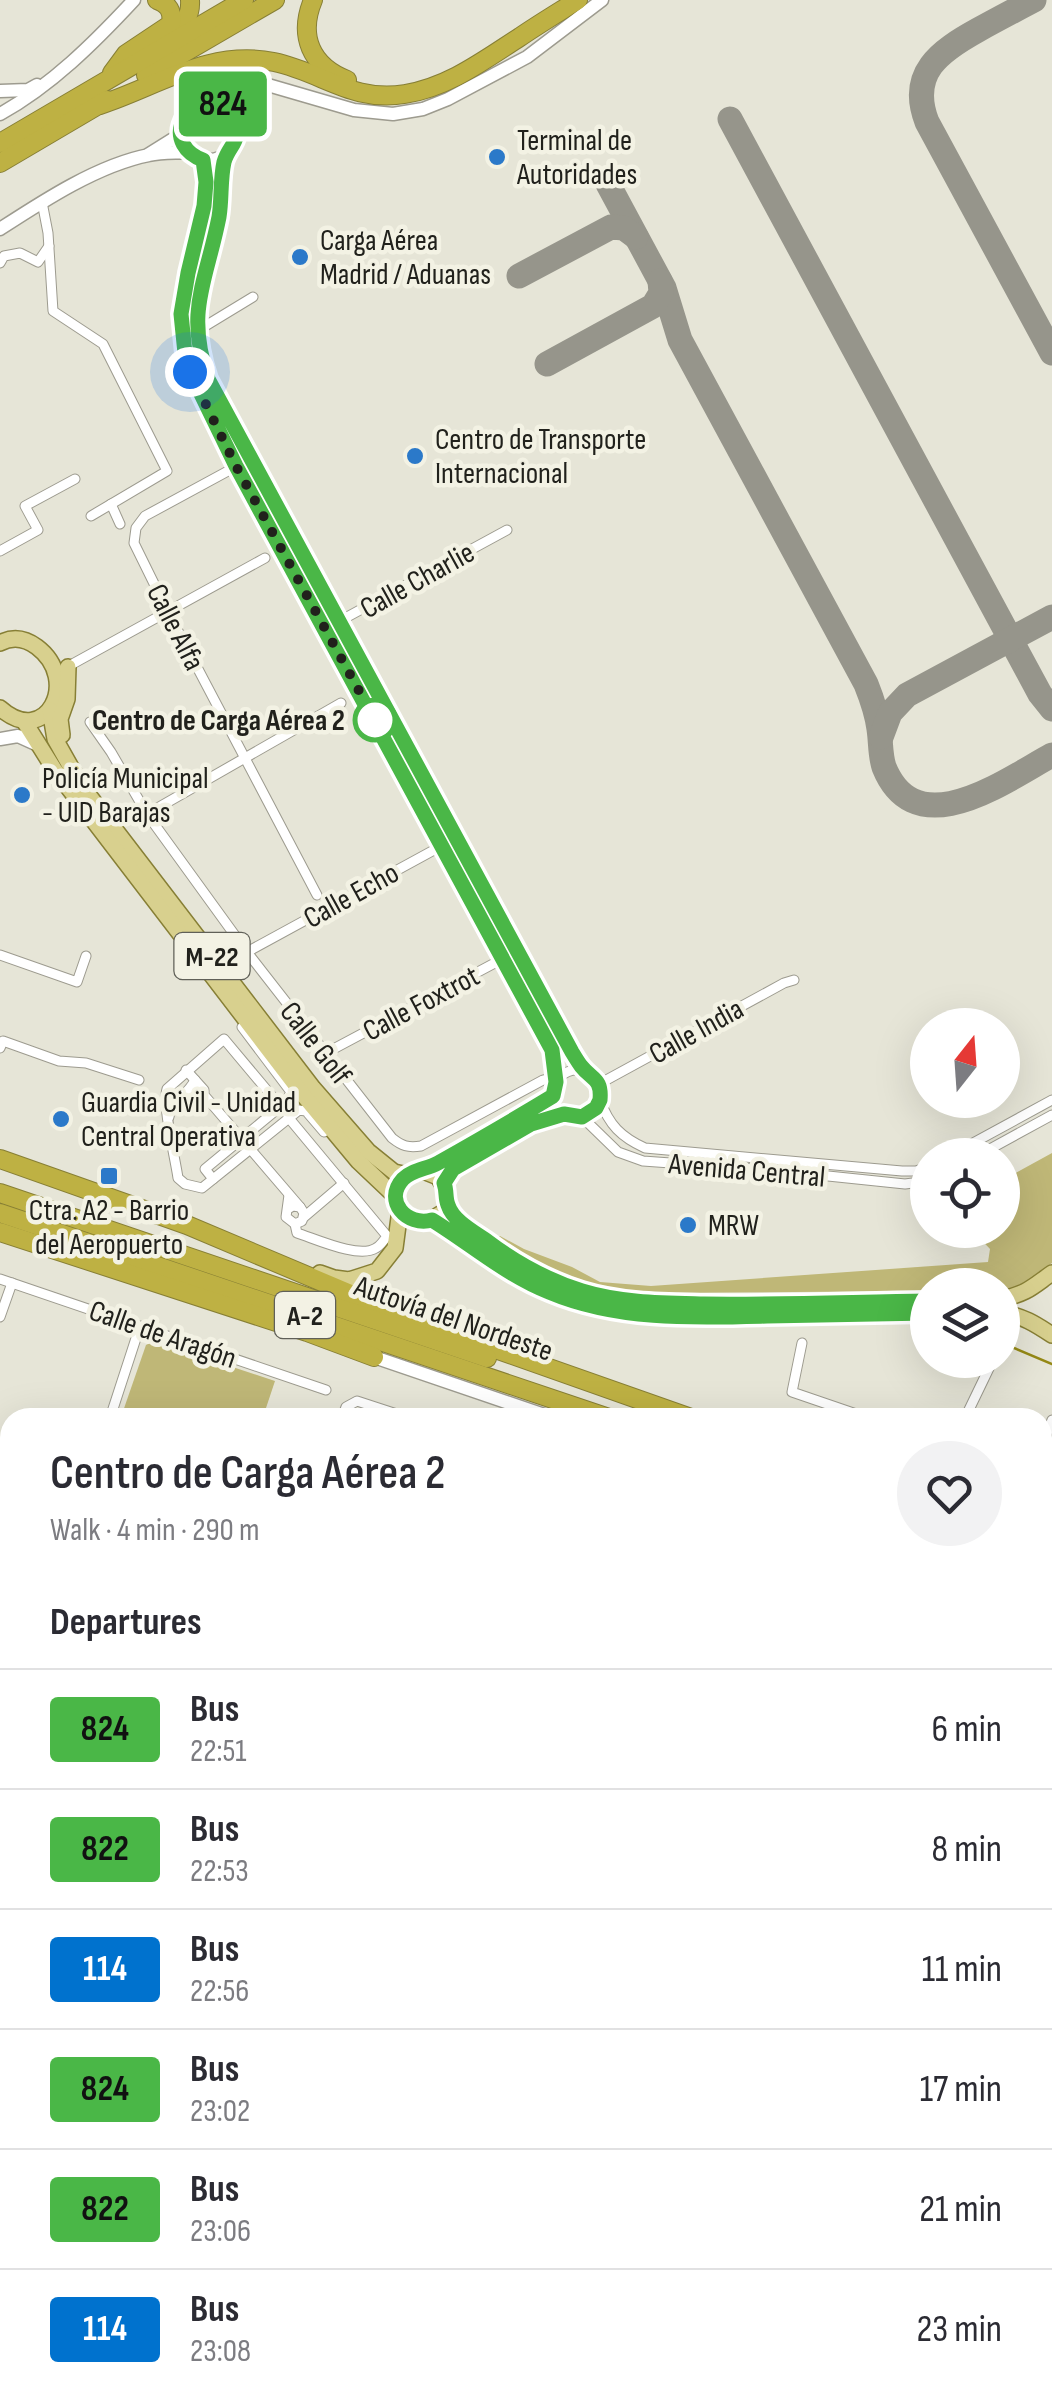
<!DOCTYPE html>
<meta charset="utf-8">
<style>
body{margin:0;font-family:"Sofia Sans Condensed",sans-serif;background:#f2f2f3;color:#2b2b33;height:100vh;display:flex;flex-direction:column;font-size:38px;white-space:nowrap}
*{box-sizing:border-box;margin:0}
p{font-size:32px;color:#7c7c81}
.icon{flex:none;width:55px;height:55px;fill:none;stroke:currentColor;stroke-width:2;stroke-linecap:round;stroke-linejoin:round}
.map{position:relative;flex:1;overflow:hidden}
.details{position:absolute;left:0px;top:1408px;width:1052px;height:1002px;display:flex;flex-direction:column;background:#fff;border-radius:30px 30px 0 0;box-shadow:0 10px 40px #0002}
.details>*{flex:none}
.badge{padding:0 20px;border-radius:8px;font-size:35px;line-height:65px}
.needle{width:65px;rotate:17deg}
.fabs{position:absolute;left:910px;top:1008px;display:grid;gap:20px}
.fabs a{display:grid;place-items:center;width:110px;height:110px;border-radius:50%;background:#fff;box-shadow:0 10px 40px #0002;font-size:50px}
.you{position:absolute;width:50px;height:50px;margin:-25px;border:8px solid #fff;border-radius:50%;background:#1a73e8;box-shadow:0 0 0 15px #1a73e833}
.map>.badge{position:absolute;translate:-50% -50%;box-shadow:0 0 0 5px #fff}
h2{padding:0 50px;font-size:38px;line-height:90px}
.round{display:grid;place-items:center;flex:none;width:105px;height:105px;border-radius:52px;background:#f2f2f3}
.headline{display:flex;align-items:center;justify-content:space-between;height:170px;padding:0 50px}
h1{font-size:48px;font-weight:600;line-height:75px}
ul{padding:0;list-style:none}
li{display:flex;align-items:center;gap:30px;height:120px;padding:0 50px;border-top:2px solid #e1e1e2}
li div{flex:1}
li b{display:block;font-size:38px}
li em{font-style:normal}
li .badge{min-width:110px;font-weight:700;text-align:center}
.map>svg:first-child{display:block}
.green{fill:#bfb777}
.lines{fill:none;stroke-linecap:round;stroke-linejoin:round}
.stream{stroke:#958915;stroke-width:2.5}
.taxiway{stroke:#96958b;stroke-width:25}
.street-casing{stroke:#9d9b8f;stroke-width:11}
.secondary-casing{stroke:#9d9b8f;stroke-width:15}
.primary-casing{stroke:#877f35;stroke-width:18}
.highway-casing{stroke:#877f35;stroke-width:20}
.street{stroke:#fff;stroke-width:9}
.secondary{stroke:#fff;stroke-width:12}
.primary{stroke:#d8d08e;stroke-width:15}
.highway{stroke:#beb143;stroke-width:18}
.line-casing{stroke:#fff;stroke-width:22}
.line{stroke:#4ab747;stroke-width:15}
.walk{stroke:#21211c;stroke-width:10;stroke-dasharray:0 18}
.poi-dot{fill:#2b79c9;stroke:#f3f2e4;stroke-width:4}
.stop-dot{fill:#fff;stroke:#4ab747;stroke-width:5}
.labels{text-anchor:middle;stroke-width:9;stroke-linejoin:round;paint-order:stroke}
.shield{fill:#f3f2e4;stroke:#606058;stroke-width:2.5}
.shield-label{font-size:28px;font-weight:bold;fill:#21211c}
.poi-label{font-size:30px;fill:#21211c;stroke:#f3f2e4;text-anchor:start}
.street-label{font-size:30px;fill:#21211c;stroke:#f3f2e4}
.stop-label{font-size:30px;font-weight:bold;fill:#21211c;stroke:#f3f2e4;text-anchor:end}
</style>
<div class="map">
<svg width="1052" height="2408" viewBox="0 0 1052 2408">
<rect width="100%" height="100%" fill="#e6e5d7"/>
<!-- green -->
<g class="green">
<path d="M1052,1153V1263C1036,1275 1022,1287 1003,1290L1002,1285H928L927,1291L645,1293C609,1288 570,1283 537,1264C524,1256 510,1246 497,1237L500,1236L524,1249L572,1267L600,1282L651,1286L988,1262L990,1249L972,1230H1002L1003,1180Z"/>
<polygon points="154,1341 275,1381 263,1417 121,1417 146,1345"/>
<polygon points="10,1739 10,1963 0,1968 0,1769"/>
</g>
<g class="lines">
<!-- stream -->
<g class="stream">
<polyline points="916,1331 928,1332"/>
<polyline points="1002,1343 1052,1364"/>
</g>
<!-- taxiway -->
<g class="taxiway">
<path d="M1034,0C1015,10 996,20 978,30C940,51 908,73 927,122L1052,353"/>
<polyline points="730,119 1040,694 1052,709"/>
<path d="M608,184L664,288L680,340L866,684C872,699 877,713 879,729C881,742 880,755 884,767C916,847 1006,780 1052,755"/>
<polyline points="519,276 611,227 624,228 636,237"/>
<polyline points="547,364 653,306 661,293 660,281"/>
<polyline points="881,737 890,713 907,695 1052,617"/>
</g>
<defs>
<g id="street">
<path d="M226,155C221,175 222,196 219,217C206,283 185,310 208,379L584,1071"/>
<polyline points="203,160 206,182 204,205 187,273 181,314 183,340 190,372 237,466 549,1041 553,1050 556,1082"/>
<polyline points="42,202 48,233 53,311 103,344 167,471 91,516"/>
<polyline points="0,263 4,256 20,253 38,262 49,246"/>
<polyline points="202,328 253,297"/>
<polyline points="239,465 145,516 136,528 134,543 168,612 317,895"/>
<polyline points="111,504 120,524"/>
<polyline points="0,551 38,530 25,506 75,479"/>
<polyline points="325,629 507,530"/>
<polyline points="67,667 265,558"/>
<path d="M90,722L111,752L147,814L247,952L392,1138C402,1146 408,1148 421,1146L543,1080L559,1076"/>
<polyline points="147,814 341,703"/>
<polyline points="247,952 456,838"/>
<polyline points="0,955 77,982 86,956"/>
<polyline points="0,1048 3,1041 59,1061 86,1063 139,1080"/>
<polyline points="324,1054 506,957"/>
<polyline points="186,1070 204,1090 204,1095 300,1207"/>
<circle cx="577" cy="1094" r="24"/>
<polyline points="599,1084 784,983 794,980"/>
<path d="M600,1100C609,1125 621,1137 645,1148L902,1171H916L928,1167"/>
<path d="M281,1107L224,1039L167,1089C162,1105 175,1157 178,1178L185,1184L202,1188L299,1110L306,1111L324,1132"/>
<path d="M169,1117C171,1101 188,1095 195,1080"/>
<path d="M288,1117L387,1236C385,1239 380,1246 376,1248C359,1259 316,1239 297,1233L295,1224"/>
<polyline points="582,1117 618,1152 643,1161 780,1171 905,1184 928,1181"/>
<polyline points="951,1155 1052,1100"/>
<polyline points="979,1155 1052,1115"/>
<polyline points="423,1171 553,1096"/>
<polyline points="213,1179 205,1169 286,1102 291,1092 242,1027"/>
<polyline points="444,1183 453,1169 531,1124 564,1113"/>
<polyline points="288,1209 293,1206 300,1207 304,1213 302,1221 295,1224 286,1217 289,1195"/>
<polyline points="304,1217 344,1183"/>
<polyline points="0,1279 326,1390"/>
<polyline points="0,1317 12,1283"/>
<polyline points="802,1343 792,1392 868,1418"/>
<polyline points="110,1418 140,1326"/>
<polyline points="342,1418 346,1407 357,1401 409,1418"/>
<polyline points="965,1418 993,1360"/>
<polyline points="1042,1447 1052,1420"/>
<polyline points="1042,1478 1052,1481"/>
<polyline points="1042,1680 1052,1683"/>
<polyline points="0,1747 10,1717"/>
<polyline points="1042,1759 1052,1762"/>
<polyline points="1042,1836 1052,1839"/>
<polyline points="1042,1897 1052,1890"/>
<polyline points="0,1978 10,1975"/>
<polyline points="1042,2004 1052,2007"/>
<polyline points="1042,2132 1052,2135"/>
<polyline points="0,2203 10,2206"/>
<polyline points="1052,2229 1052,2238"/>
<polyline points="1042,2258 1052,2254"/>
<polyline points="1042,2386 1052,2389"/>
<polyline points="293,2400 299,2408"/>
<polyline points="312,2400 318,2408"/>
<polyline points="695,2400 718,2408"/>
<polyline points="87,2408 93,2400"/>
<polyline points="610,2408 613,2400"/>
<polyline points="737,2408 740,2400"/>
<polyline points="747,2408 763,2400"/>
<polyline points="866,2408 868,2400"/>
<polyline points="993,2408 996,2400"/>
</g>
<g id="secondary">
<polyline points="0,91 28,90 37,85"/>
<circle cx="209" cy="132" r="28"/>
<polyline points="220,106 245,85 261,83 354,110 393,114 423,109 448,99 527,57 602,0"/>
<path d="M0,114C51,86 95,42 134,0"/>
<polyline points="149,154 181,134"/>
<path d="M0,229C43,201 98,165 149,155C162,152 176,153 189,152"/>
<polyline points="0,739 18,736 40,746"/>
<polyline points="374,1357 553,1418"/>
<polyline points="1042,1584 1052,1587"/>
</g>
<g id="primary">
<path d="M0,643C13,636 25,638 37,647C81,680 46,749 0,708"/>
<polyline points="50,710 55,739 81,785 313,1088 368,1151 394,1172 408,1175 423,1171 438,1177 446,1190 447,1203 459,1221 522,1265 552,1280 585,1292 623,1300 734,1304 928,1301"/>
<polyline points="24,721 54,769 304,1096 358,1161 396,1197 400,1210 395,1248 377,1271 349,1280 334,1278 320,1273"/>
<polyline points="62,735 60,719 67,699 68,667"/>
<path d="M400,1210C412,1223 426,1225 440,1214"/>
<path d="M433,1220C472,1243 506,1275 549,1292C618,1321 694,1318 767,1316C821,1315 874,1314 928,1313"/>
<path d="M1002,1299C1028,1293 1032,1287 1052,1273"/>
<path d="M1002,1312C1024,1317 1034,1323 1052,1335"/>
</g>
<g id="highway">
<path d="M313,0C298,36 311,66 347,80"/>
<path d="M172,31C185,23 191,16 190,0"/>
<path d="M112,73L126,54L171,24C173,11 168,4 157,0"/>
<polyline points="146,75 275,0"/>
<path d="M215,104C205,82 208,72 232,64"/>
<path d="M100,105C158,86 209,49 274,62C322,72 353,103 405,94C449,87 484,60 520,37C539,24 559,12 578,0"/>
<polyline points="0,143 244,0"/>
<polyline points="0,163 107,100"/>
<polyline points="0,1159 187,1225 360,1298 481,1344 691,1418"/>
<polyline points="0,1193 487,1358"/>
<polyline points="0,1213 609,1418"/>
<polyline points="0,1232 307,1332 374,1357"/>
<polyline points="1042,1537 1052,1540"/>
<polyline points="1042,1558 1052,1562"/>
</g>
</defs>
<!-- street casing -->
<use href="#street" class="street-casing"/>
<!-- secondary casing -->
<use href="#secondary" class="secondary-casing"/>
<!-- primary casing -->
<use href="#primary" class="primary-casing"/>
<!-- highway casing -->
<use href="#highway" class="highway-casing"/>
<!-- street -->
<use href="#street" class="street"/>
<!-- secondary -->
<use href="#secondary" class="secondary"/>
<!-- primary -->
<use href="#primary" class="primary"/>
<!-- highway -->
<use href="#highway" class="highway"/>
</g>
<g class="lines">
<defs>
<path id="line" d="M928,1301C853,1302 778,1305 704,1304C663,1303 621,1303 582,1291C547,1280 516,1263 487,1241C474,1232 453,1221 448,1205C445,1198 447,1191 444,1183L453,1169L531,1124L564,1114L582,1117L596,1108L600,1100C602,1078 592,1080 581,1066C578,1062 575,1057 572,1052L208,379C185,310 206,283 219,217C222,199 220,180 224,162C229,144 243,142 233,119L242,95L254,83L245,86L220,106C179,98 164,146 203,160L206,182L204,206L188,273L181,314L186,363L236,466L552,1050L556,1082L553,1096C515,1119 477,1141 438,1163C427,1169 412,1170 403,1179C383,1201 407,1227 432,1220C471,1244 506,1275 549,1292C618,1321 694,1318 767,1316C821,1315 874,1314 928,1313"/>
</defs>
<!-- line casing -->
<use href="#line" class="line-casing"/>
<!-- line -->
<use href="#line" class="line"/>
<!-- walk -->
<polyline class="walk" points="190,372 236,466 375,720"/>
</g>
<!-- markers -->
<g class="poi-dot">
<circle cx="497" cy="157" r="10"/>
<circle cx="300" cy="257" r="10"/>
<circle cx="415" cy="456" r="10"/>
<circle cx="22" cy="795" r="10"/>
<circle cx="61" cy="1119" r="10"/>
<rect x="99" y="1166" width="20" height="20" rx="5"/>
<circle cx="688" cy="1225" r="10"/>
</g>
<circle class="stop-dot" cx="375" cy="720" r="20"/>
<g class="labels">
<!-- shield labels -->
<g class="shield">
<rect x="174.5" y="933" width="75" height="46" rx="8"/>
<rect x="275" y="1292" width="60" height="46" rx="8"/>
</g>
<g class="shield-label">
<text x="212" y="966">M-22</text>
<text x="305" y="1325">A-2</text>
</g>
<!-- poi labels -->
<g class="poi-label">
<text x="517" y="150">Terminal de<tspan x="517" dy="34">Autoridades</tspan></text>
<text x="320" y="250">Carga Aérea<tspan x="320" dy="34">Madrid / Aduanas</tspan></text>
<text x="435" y="449">Centro de Transporte<tspan x="435" dy="34">Internacional</tspan></text>
<text x="42" y="788">Policía Municipal<tspan x="42" dy="34">- UID Barajas</tspan></text>
<text x="81" y="1112">Guardia Civil - Unidad<tspan x="81" dy="34">Central Operativa</tspan></text>
<text x="109" y="1220" text-anchor="middle">Ctra. A2 - Barrio<tspan x="109" dy="34">del Aeropuerto</tspan></text>
<text x="708" y="1235">MRW</text>
</g>
<!-- street labels -->
<g class="street-label">
<text transform="translate(417 580) rotate(-29)" y="10">Calle Charlie</text>
<text transform="translate(176 627) rotate(63)" y="10">Calle Alfa</text>
<text transform="translate(351 895) rotate(-29)" y="10">Calle Echo</text>
<text transform="translate(421 1003) rotate(-28)" y="10">Calle Foxtrot</text>
<text transform="translate(696 1031) rotate(-29)" y="10">Calle India</text>
<text transform="translate(316 1043) rotate(52)" y="10">Calle Golf</text>
<text transform="translate(747 1170) rotate(5)" y="10">Avenida Central</text>
<text transform="translate(454 1318) rotate(19)" y="10">Autovía del Nordeste</text>
<text transform="translate(163 1334) rotate(19)" y="10">Calle de Aragón</text>
</g>
<!-- stop labels -->
<g class="stop-label">
<text x="345" y="730">Centro de Carga Aérea 2</text>
</g>
</g>
</svg>
<div class="fabs">
<a><svg class="needle" viewBox="-14 -14 28 28"><path d="M0-13l5 13h-10z" fill="#e53935"/><path d="M0 13l5-13h-10z" fill="#7c7c81"/></svg></a>
<a><svg class="icon" aria-label="locate" viewBox="0 0 24 24"><circle cx="12" cy="12" r="6"/><path d="M12 2v4M12 18v4M2 12h4M18 12h4"/></svg></a>
<a><svg class="icon" aria-label="layers" viewBox="0 0 24 24"><path d="M12 4l9 5-9 5-9-5zM3 14l9 5 9-5"/></svg></a>
</div>
<div class="you" style="left:190px;top:372px"></div>
<b class="badge" style="left:223px;top:104px;background:#4ab747;color:#111">824</b>
<section class="details">
<div class="headline"><div><h1>Centro de Carga Aérea 2</h1><p>Walk · 4 min · 290 m</p></div><a class="round"><svg class="icon" aria-label="heart" viewBox="0 0 24 24"><path d="M12 20l-8-8c-3-5 5-10 8-4 3-6 11-1 8 4z"/></svg></a></div>
<h2>Departures</h2>
<ul>
<li><span class="badge" style="background:#4ab747;color:#111">824</span><div><b>Bus</b><p>22:51</p></div><em>6 min</em></li>
<li><span class="badge" style="background:#4ab747;color:#111">822</span><div><b>Bus</b><p>22:53</p></div><em>8 min</em></li>
<li><span class="badge" style="background:#0072ce;color:#fff">114</span><div><b>Bus</b><p>22:56</p></div><em>11 min</em></li>
<li><span class="badge" style="background:#4ab747;color:#111">824</span><div><b>Bus</b><p>23:02</p></div><em>17 min</em></li>
<li><span class="badge" style="background:#4ab747;color:#111">822</span><div><b>Bus</b><p>23:06</p></div><em>21 min</em></li>
<li><span class="badge" style="background:#0072ce;color:#fff">114</span><div><b>Bus</b><p>23:08</p></div><em>23 min</em></li>
</ul>
</section>
</div>
